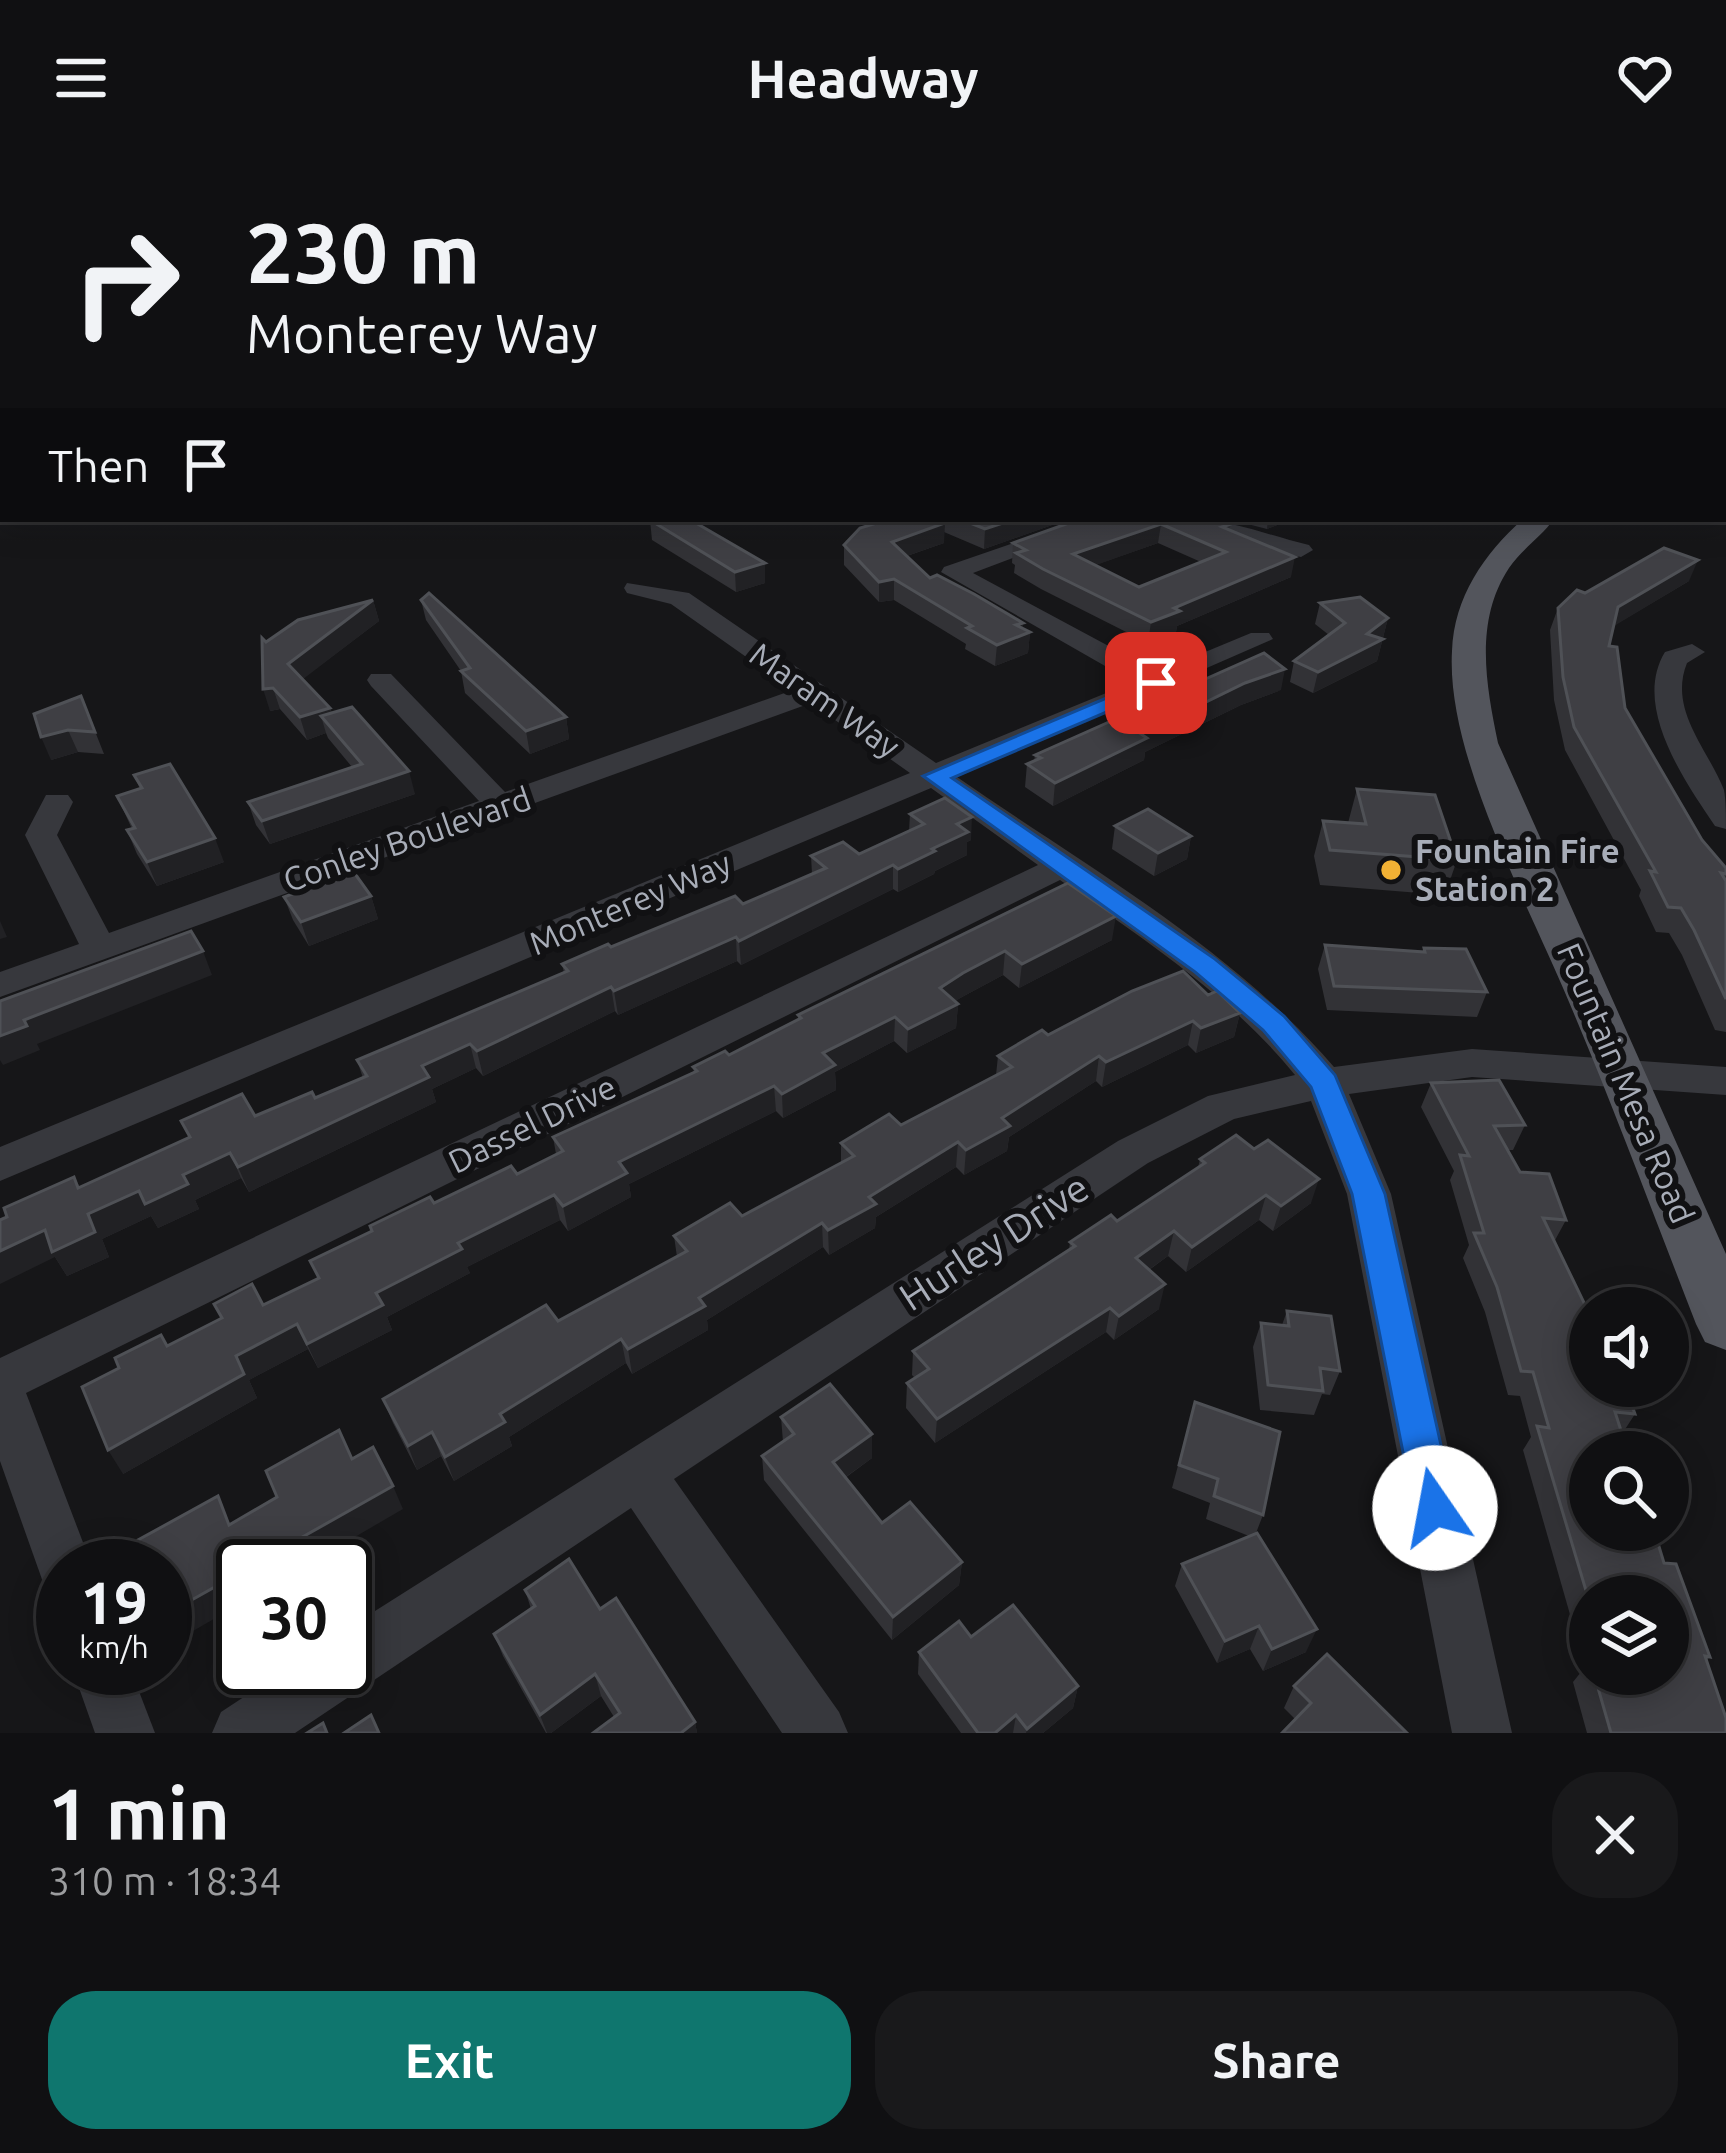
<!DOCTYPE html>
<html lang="en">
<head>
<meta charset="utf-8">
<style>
	:root { --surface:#101012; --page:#19191b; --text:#f1f3f6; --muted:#9c9d9f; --line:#303032; --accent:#0f766e }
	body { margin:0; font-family:Ubuntu,sans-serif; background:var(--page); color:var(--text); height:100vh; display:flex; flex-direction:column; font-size:45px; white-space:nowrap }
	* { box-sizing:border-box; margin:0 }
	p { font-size:39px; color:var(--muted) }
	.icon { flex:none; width:66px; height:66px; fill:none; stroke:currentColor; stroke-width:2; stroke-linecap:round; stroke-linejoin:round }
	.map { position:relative; height:1577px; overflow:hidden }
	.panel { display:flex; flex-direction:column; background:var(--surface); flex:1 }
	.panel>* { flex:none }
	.hud { position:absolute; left:0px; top:0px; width:1728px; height:366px; box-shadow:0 6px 30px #0003,0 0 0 3px var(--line); background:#101012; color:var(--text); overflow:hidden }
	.controls { position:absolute; left:1569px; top:1131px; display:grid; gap:24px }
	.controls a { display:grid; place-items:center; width:120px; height:120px; border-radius:50%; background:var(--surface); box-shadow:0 6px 30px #0003,0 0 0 3px var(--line); font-size:60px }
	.speed { position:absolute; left:36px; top:1383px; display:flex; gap:24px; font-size:60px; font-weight:700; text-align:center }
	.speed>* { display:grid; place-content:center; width:156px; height:156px; border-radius:50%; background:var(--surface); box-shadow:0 6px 30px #0003,0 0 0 3px var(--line); line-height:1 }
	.speed small { font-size:30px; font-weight:400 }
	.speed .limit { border:6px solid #111; border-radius:18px; background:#fff; color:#111 }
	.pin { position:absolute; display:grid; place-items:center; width:102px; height:102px; color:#fff; margin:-51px; border-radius:24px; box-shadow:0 6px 18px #0006 }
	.me { position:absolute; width:132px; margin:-66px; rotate:348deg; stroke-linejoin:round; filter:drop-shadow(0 0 9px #0008) }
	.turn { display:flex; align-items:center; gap:42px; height:252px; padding:0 48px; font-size:54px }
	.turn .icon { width:156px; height:156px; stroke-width:2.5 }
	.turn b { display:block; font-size:84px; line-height:102px }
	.then { display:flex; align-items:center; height:114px; padding:0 48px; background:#0003; gap:24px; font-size:45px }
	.round { display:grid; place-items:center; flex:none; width:126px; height:126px; border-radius:48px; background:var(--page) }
	.summary { display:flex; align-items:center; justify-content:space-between; height:204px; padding:0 48px }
	h1 { font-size:72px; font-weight:700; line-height:90px }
	.cta { display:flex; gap:24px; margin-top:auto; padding:24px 48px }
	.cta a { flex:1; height:138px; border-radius:48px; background:var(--accent); color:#fff; font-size:48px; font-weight:700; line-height:138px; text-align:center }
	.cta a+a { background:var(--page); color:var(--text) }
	header { display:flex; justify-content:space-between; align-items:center; height:156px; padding:0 48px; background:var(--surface); font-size:54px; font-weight:700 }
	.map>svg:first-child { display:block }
</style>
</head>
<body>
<header><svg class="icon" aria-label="menu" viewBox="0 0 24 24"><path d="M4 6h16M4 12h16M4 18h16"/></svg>Headway<svg class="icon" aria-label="heart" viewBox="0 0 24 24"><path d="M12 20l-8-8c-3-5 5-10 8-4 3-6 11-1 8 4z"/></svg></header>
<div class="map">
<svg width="1726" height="1577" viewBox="0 0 1726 1577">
	<rect width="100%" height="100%" fill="#161618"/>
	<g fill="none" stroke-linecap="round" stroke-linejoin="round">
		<g fill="#37383d" fill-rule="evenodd">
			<rect x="1725" y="248" width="1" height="12"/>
			<path d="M1083,363H1116L973,417L1157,516L1251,477H1269L1273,483L957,621C1086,711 1231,791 1334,911L1472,893L1726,911V939L1472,921L1349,938L1391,1038L1512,1577H1452L1347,1038L1311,945L1234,963L1148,1007L674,1323L839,1556L848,1577H782L631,1352L295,1577H212L221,1556L288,1512H345V1474L1118,985L1208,940L1295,919C1230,839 1144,784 1060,724L26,1237L92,1410H63V1437L44,1429L0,1305V1202L1038,709L931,632L0,1025V991L910,617L811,547L0,841V816L79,788L25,679L46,639H68L73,646L57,679L109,777L479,645L371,530L367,524L371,518H391L505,636L793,534L671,448L627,437L624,432L627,427L689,437L936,607L1133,526L941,416L944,411Z"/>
			<path d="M1191,363C1230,363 1270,380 1309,389L1313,394L1301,401L1239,388Z"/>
			<path d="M1692,488L1705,496L1687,507C1668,554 1708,593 1724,634C1726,645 1726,661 1726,673L1715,670C1684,624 1632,550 1665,496Z"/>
			<polygon points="72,1512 130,1512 155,1577 95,1577"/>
		</g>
		<g fill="#53555c" fill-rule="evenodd">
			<rect x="1725" y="272" width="1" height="16"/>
			<path d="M1523,363H1554C1541,381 1522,393 1509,412C1474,465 1486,529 1498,587L1726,1098V1194L1705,1186L1696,1168C1654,1060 1614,952 1569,846C1528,747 1446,600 1452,495C1454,441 1484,398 1523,363Z"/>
		</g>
	</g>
	<g fill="#323236" fill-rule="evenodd">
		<polygon points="890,363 1069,363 984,393 944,376 944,387 907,400 930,422 1023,467 1022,472 1030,476 1028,497 995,510 965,493 966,488 894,444 879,446 844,409 844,389"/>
		<path d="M1080,363L1231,368L1229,374L1291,421L1177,470L1176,476L1148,487L1041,433L1014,417L1015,409L1012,407L1013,387ZM1158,387L1201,406L1139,431L1095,409Z"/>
		<polygon points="1228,363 1293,363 1267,373"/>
		<polygon points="650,364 765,407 765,427 736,436 652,384"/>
		<polygon points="1689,425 1613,470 1609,490 1625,552 1702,684 1726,712 1726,876 1715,874 1682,799 1669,777 1656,776 1639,740 1641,734 1565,594 1554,544 1550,474 1558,452 1585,437"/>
		<polygon points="373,444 379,465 302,523 330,552 332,557 415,638 270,688 256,669 248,646 352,611 328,582 326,577 307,584 280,553 270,555 266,486"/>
		<polygon points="421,444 566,561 569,583 530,598 465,537 461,515 426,464"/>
		<polygon points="1320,447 1388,462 1377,505 1313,537 1290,526 1294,505 1329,479 1315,468"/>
		<polygon points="1281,534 1241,549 1145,596 1144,604 1053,650 1025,631 1027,608 1034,605 1035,599"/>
		<polygon points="81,540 104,598 78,596 51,604"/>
		<polygon points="134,619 224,706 157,730 137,698 127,674 132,673 117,640 140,633"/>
		<polygon points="1357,633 1457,704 1445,739 1320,729 1314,700 1323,665 1348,667"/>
		<polygon points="910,658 971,684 967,686 967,699 935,715 934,718 898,736 893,733 741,809 737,805 618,859 615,855 483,920 476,912 432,933 436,946 249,1036 241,1022 195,1044 199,1053 158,1072 151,1060 102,1083 109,1101 67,1120 55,1101 74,1021 80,1031 189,982 181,965 255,960 315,942 363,922 357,904 564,817 562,808 743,748 812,718 811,700 859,698 909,675"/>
		<polygon points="1115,670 1191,680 1187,703 1154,720 1112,693"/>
		<polygon points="1068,727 1112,784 1019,832 1003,819 962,841 955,845 958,848 956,872 907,897 894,885 835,916 836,934 783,962 776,955 629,1028 631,1041 568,1075 560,1064 467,1111 470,1117 387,1161 392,1174 318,1212 308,1193 249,1224 257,1242 123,1318 119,1212 263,1149 318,1122 310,1105 434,1047 517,1018 556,998 553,981 694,917 693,911 729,899 798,863 798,859"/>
		<polygon points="371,740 378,763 309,790 293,764 284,741"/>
		<polygon points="1325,789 1422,796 1424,792 1487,836 1477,861 1327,854 1318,813"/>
		<polygon points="1208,839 1240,857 1234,881 1196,897 1188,889 1102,931 1096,925 1009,981 1007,995 964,1019 956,1011 876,1061 875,1072 829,1099 823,1091 707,1164 708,1174 632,1218 626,1207 509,1281 512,1290 454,1325 441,1300 417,1314 393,1267 383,1243 558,1165 677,1101 674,1080 742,1060 841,1007 841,987 901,969 996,919 998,900 1048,879"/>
		<path d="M1431,927L1525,969L1513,994H1507L1520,1016L1566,1064L1554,1086L1635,1258L1622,1278L1664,1407L1710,1501L1706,1505L1726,1577H1587L1573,1526L1585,1511L1523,1294L1531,1281L1520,1240L1508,1239L1485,1156L1463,1102L1469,1089L1450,1024L1454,1015L1421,951ZM1590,1440L1668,1518H1590Z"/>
		<polygon points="1200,1003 1311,1047 1273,1075 1259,1064 1186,1116 1168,1100 1149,1114 1159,1153 1114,1184 1106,1176 935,1287 906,1252 907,1227 915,1222 912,1219 913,1195 1069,1094 1070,1086 1117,1065 1198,1012"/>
		<polygon points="1287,1155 1340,1215 1330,1239 1322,1238 1314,1259 1260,1254 1253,1191 1261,1167 1282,1169"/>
		<polygon points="1195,1246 1263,1359 1256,1377 1306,1496 1263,1515 1250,1493 1217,1507 1175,1430 1182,1408 1249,1380 1206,1363 1210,1347 1172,1332"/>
		<polygon points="781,1261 872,1302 845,1322 882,1367 962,1406 959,1429 892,1484 764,1324 762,1300 783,1286"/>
		<polygon points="525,1434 600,1453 695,1566 697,1577 593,1577 614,1561 601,1540 551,1577 546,1577 503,1500 494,1478 531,1453"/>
		<polygon points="971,1481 1078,1530 1073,1552 1043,1577 961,1577 918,1518 919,1496"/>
		<polygon points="1294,1530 1407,1577 1295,1563 1284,1552"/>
	</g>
	<g fill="#212124">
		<polygon points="1015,363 1069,363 984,393 985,373"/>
		<polygon points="1268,363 1293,363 1267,373"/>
		<polygon points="945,367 944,387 892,405 892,386"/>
		<polygon points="1161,368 1158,387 1071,418 1073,398"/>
		<polygon points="1295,401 1291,421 1177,470 1176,476 1148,487 1151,466 1174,452"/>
		<polygon points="1698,404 1689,425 1609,473 1618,451"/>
		<polygon points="765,407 765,427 736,436 735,416"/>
		<polygon points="894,423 894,444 879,446 879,426"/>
		<polygon points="373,444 379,465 294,530 288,508"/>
		<polygon points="1388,462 1377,505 1313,537 1318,516"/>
		<polygon points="1023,467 1022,479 1030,476 1028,497 995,510 997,489 1016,469"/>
		<polygon points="1285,513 1281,534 1241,549 1145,596 1144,604 1053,650 1055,627 1141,578 1245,527"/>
		<polygon points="273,532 280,553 270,555 263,533"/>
		<polygon points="330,552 337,574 321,560 326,577 307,584 300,561"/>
		<polygon points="566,561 569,583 530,598 526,575"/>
		<polygon points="68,574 78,596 51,604 41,581"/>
		<polygon points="409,615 415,638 270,688 262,665"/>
		<polygon points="972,661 971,684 967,686 967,699 935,715 934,718 898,736 898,713 957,668"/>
		<polygon points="1191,680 1187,703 1154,720 1158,697"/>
		<polygon points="215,682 224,706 157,730 147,706"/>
		<polygon points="893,709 893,733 741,809 739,785"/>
		<polygon points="371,740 378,763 309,790 301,766"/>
		<polygon points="1116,760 1112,784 1019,832 1022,808"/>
		<polygon points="0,765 7,781 0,783"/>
		<polygon points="736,781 737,805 618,859 614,835"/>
		<polygon points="203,795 212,819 37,888 40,894 3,909 0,904 0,880 24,864"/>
		<polygon points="1005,795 1003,819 962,841 939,856 940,832 963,817"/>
		<polygon points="611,831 615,855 483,920 477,895"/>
		<polygon points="958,848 956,872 907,897 908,873"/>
		<polygon points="1240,857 1234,881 1196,897 1201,872"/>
		<polygon points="895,861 894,885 835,916 836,934 783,962 782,938 823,897"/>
		<polygon points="1193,865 1188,889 1102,931 1106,906"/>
		<polygon points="470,888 476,912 432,933 436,946 249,1036 238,1011 422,910"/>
		<polygon points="1099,900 1096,925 1009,981 1007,995 964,1019 966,994 1002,962"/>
		<polygon points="774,930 776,955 629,1028 631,1041 568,1075 563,1050 619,1006"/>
		<polygon points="958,986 956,1011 876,1061 875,1072 829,1099 828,1074 869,1041"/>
		<polygon points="230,997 241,1022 195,1044 199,1053 158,1072 151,1060 102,1083 109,1101 67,1120 55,1101 0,1128 0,1095 45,1074 88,1058 139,1035 183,1019"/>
		<polygon points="1319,1023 1311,1047 1273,1075 1281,1050"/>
		<polygon points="554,1039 560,1064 467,1111 470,1117 387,1161 392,1174 318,1212 307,1188 376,1137 458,1087"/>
		<polygon points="1266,1039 1259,1064 1186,1116 1192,1091"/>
		<polygon points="822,1067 823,1091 707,1164 708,1174 632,1218 628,1193 699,1142"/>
		<polygon points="1174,1075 1168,1100 1130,1127 1136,1102"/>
		<polygon points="1165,1128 1159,1153 1114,1184 1119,1160"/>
		<polygon points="1110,1152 1106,1176 935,1287 937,1263"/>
		<polygon points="297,1168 308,1193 249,1224 257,1242 123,1318 108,1294 236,1200"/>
		<polygon points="621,1183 626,1207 509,1281 512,1290 454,1325 445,1301 500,1258"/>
		<polygon points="432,1276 441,1300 417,1314 408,1290"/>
		<polygon points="872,1278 872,1302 833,1330 833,1306"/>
		<polygon points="393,1330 403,1353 305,1410 251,1410"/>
		<polygon points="962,1406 959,1429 892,1484 893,1461"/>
		<polygon points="243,1415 243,1446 181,1482 165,1459"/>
		<polygon points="1259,1470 1250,1493 1217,1507 1225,1485"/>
		<polygon points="1317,1473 1306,1496 1263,1515 1272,1493"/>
		<polygon points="595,1518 601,1540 551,1577 547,1577 540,1559"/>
		<polygon points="1078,1530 1073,1552 1043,1577 1026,1577 1027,1573"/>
		<polygon points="1016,1559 1013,1577 995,1577"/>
		<polygon points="695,1566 697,1577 681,1577"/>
	</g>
	<g fill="#3f3f44" stroke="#4f5156" stroke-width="3" fill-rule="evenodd">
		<polygon points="651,363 689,363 765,407 735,416 650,364"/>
		<polygon points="890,363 943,363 945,367 892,386 930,422 937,419 974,438 1023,467 1016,469 1030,476 997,489 967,472 972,470 894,423 879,426 844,389 860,372"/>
		<polygon points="960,363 1015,363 985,373"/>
		<path d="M1080,363H1222L1231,368L1222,371L1295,401L1174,452L1180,455L1151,466L1043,413L1016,397L1026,394L1013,387ZM1161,368L1226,396L1139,431L1073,398Z"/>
		<polygon points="1664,392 1698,404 1618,451 1609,490 1617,491 1625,552 1702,684 1726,712 1726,718 1721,717 1726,725 1726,843 1694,774 1681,752 1668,751 1650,715 1656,716 1574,571 1563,521 1558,452 1577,434 1585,437"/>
		<polygon points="429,437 566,561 526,575 461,515 470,512 421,444"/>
		<polygon points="1360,441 1388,462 1367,478 1383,483 1318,516 1294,505 1345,467 1320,447"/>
		<polygon points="373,444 288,508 330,552 300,561 273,532 263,533 262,482 266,486 298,464"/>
		<polygon points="1264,497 1285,513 1245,527 1141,578 1147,582 1055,627 1027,608 1041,602 1035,599"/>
		<polygon points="81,540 95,576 68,574 41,581 34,558"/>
		<polygon points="352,551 409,615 262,665 248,646 362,608 321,560"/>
		<polygon points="170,608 215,682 147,706 127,674 135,672 117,640 142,632 134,619"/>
		<polygon points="1357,633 1435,639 1457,704 1330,694 1323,665 1366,668"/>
		<polygon points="945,642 972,661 957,668 968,676 932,693 935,695 898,713 893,709 739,785 736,781 614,835 611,831 477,895 470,888 422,910 429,921 238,1011 230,997 183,1019 188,1028 145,1048 139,1035 88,1058 95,1076 52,1096 45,1074 0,1095 0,1064 7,1061 4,1052 74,1021 78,1032 190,981 181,965 242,938 255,960 312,936 315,942 367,920 357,904 568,815 562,808 608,788 611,791 735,740 743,748 826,712 811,700 843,686 859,698 924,668 910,658"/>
		<polygon points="1148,653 1191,680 1158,697 1115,670"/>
		<polygon points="353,715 371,740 301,766 284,741"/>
		<polygon points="1068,727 1116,760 1022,808 1005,795 963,817 940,832 958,848 908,873 895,861 823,897 835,909 782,938 774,930 619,1006 627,1017 563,1050 554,1039 458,1087 462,1093 376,1137 383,1149 307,1188 297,1168 236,1200 244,1218 108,1294 82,1231 119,1212 115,1202 161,1179 167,1190 222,1162 214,1148 252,1128 263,1149 319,1122 310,1105 372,1075 370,1070 430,1041 434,1047 511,1010 517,1018 563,995 553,981 697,915 693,911 725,895 729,899 801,862 798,859"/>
		<polygon points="191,775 203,795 24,864 27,870 0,880 0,845"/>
		<polygon points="1325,789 1425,796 1424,792 1466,793 1487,836 1334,830"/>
		<polygon points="1183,815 1208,839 1217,835 1240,857 1201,872 1193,865 1106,906 1099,900 1002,962 1010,970 966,994 958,986 869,1041 876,1048 828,1074 822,1067 699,1142 705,1150 628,1193 621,1183 500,1258 505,1266 445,1301 432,1276 408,1290 383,1243 546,1149 558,1165 687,1095 674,1080 730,1047 742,1060 854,1000 841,987 889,958 901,969 1012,911 998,900 1042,874 1048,879 1132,835"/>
		<polygon points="1499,924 1525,969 1494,970 1520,1016 1549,1018 1566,1064 1543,1062 1590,1159 1590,1230 1625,1230 1635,1258 1615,1256 1628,1296 1590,1296 1590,1374 1654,1374 1664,1407 1676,1408 1710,1501 1705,1500 1726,1562 1726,1577 1611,1577 1594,1518 1668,1518 1668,1440 1590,1440 1590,1448 1537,1270 1549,1272 1533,1216 1521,1215 1497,1131 1474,1077 1484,1077 1460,999 1469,1000 1431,927"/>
		<polygon points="1236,979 1254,993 1268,984 1319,1023 1281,1050 1266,1039 1192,1091 1174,1075 1136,1102 1165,1128 1119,1160 1110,1152 937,1263 907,1227 929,1213 913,1195 1075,1090 1070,1086 1111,1059 1117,1065 1205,1007 1200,1003"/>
		<polygon points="1287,1155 1331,1160 1340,1215 1320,1212 1323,1235 1268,1229 1261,1167 1289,1170"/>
		<polygon points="830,1228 872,1278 833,1306 882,1367 910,1346 962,1406 893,1461 762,1300 794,1278 781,1261"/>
		<polygon points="1195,1246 1280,1276 1263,1359 1214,1340 1218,1323 1179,1309"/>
		<polygon points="339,1274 352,1303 373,1291 393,1330 251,1410 243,1410 243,1415 165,1459 165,1410 147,1410 138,1384 218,1340 229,1369 277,1341 266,1315"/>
		<polygon points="1257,1377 1317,1473 1272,1493 1259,1470 1225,1485 1182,1408"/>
		<polygon points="569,1403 600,1453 616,1442 695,1566 681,1577 593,1577 620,1557 595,1518 540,1559 494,1478 535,1450 525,1434"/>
		<polygon points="1013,1449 1078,1530 1027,1573 1016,1559 995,1577 978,1577 919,1496 959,1465 971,1481"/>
		<polygon points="1327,1498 1407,1577 1282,1577 1311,1547 1294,1530"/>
		<polygon points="371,1559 379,1577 344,1577"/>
		<polygon points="323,1567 327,1577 307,1577"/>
	</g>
	<linearGradient id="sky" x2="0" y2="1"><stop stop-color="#0c0c0d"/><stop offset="0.43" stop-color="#363c48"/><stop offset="1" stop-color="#363c48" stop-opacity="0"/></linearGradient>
	<rect width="1726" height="385" fill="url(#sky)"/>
	<polygon fill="#1a73e8" stroke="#114b97" stroke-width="3" points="1156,521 1166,527 1163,532 952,622 1215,803 1284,860 1335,919 1385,1038 1455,1352 1449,1366 1435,1372 1420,1366 1414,1352 1352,1038 1311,931 1263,874 1195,816 923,620"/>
	<circle fill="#f2b134" stroke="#111113" stroke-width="4.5" cx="1391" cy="714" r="12"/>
	<g text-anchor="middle" stroke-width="12" stroke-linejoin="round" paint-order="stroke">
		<g font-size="33" fill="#a8adb8" stroke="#111113">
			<text transform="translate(825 544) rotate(35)" y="12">Maram Way</text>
			<text transform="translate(407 683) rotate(-19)" y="12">Conley Boulevard</text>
			<text transform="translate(630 747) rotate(-23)" y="12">Monterey Way</text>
			<text transform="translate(1626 927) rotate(67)" y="12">Fountain Mesa Road</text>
			<text transform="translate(532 968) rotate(-26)" y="12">Dassel Drive</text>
		</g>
		<g font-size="33" font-weight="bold" fill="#a8adb8" stroke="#111113" text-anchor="start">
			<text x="1415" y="707">Fountain Fire<tspan x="1415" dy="38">Station 2</tspan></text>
		</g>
		<g font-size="39" fill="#a8adb8" stroke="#111113">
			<text transform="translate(994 1086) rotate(-33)" y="14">Hurley Drive</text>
		</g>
	</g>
</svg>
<div class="controls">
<a><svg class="icon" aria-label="sound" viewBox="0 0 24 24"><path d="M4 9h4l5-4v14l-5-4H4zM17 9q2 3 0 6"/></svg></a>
<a><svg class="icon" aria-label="search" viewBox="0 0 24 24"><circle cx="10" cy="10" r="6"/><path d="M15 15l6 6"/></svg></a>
<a><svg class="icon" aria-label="layers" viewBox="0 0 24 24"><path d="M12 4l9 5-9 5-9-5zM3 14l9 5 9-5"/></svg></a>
</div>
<div class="speed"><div>19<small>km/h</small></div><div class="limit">30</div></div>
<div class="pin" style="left:1156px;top:527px;background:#d93025"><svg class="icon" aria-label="arrive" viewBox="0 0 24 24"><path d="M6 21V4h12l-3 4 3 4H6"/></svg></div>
<svg class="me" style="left:1435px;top:1352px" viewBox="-20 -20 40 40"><circle r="19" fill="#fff"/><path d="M0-13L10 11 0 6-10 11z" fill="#1a73e8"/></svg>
<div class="hud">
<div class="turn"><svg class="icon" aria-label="right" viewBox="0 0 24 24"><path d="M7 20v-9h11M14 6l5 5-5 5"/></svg><div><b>230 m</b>Monterey Way</div></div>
<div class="then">Then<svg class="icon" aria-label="arrive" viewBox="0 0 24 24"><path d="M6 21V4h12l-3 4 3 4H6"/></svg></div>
</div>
</div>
<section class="panel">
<div class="summary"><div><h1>1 min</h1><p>310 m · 18:34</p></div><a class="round"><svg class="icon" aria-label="close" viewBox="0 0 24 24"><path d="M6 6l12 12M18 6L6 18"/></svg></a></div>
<div class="cta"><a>Exit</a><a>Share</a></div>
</section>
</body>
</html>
